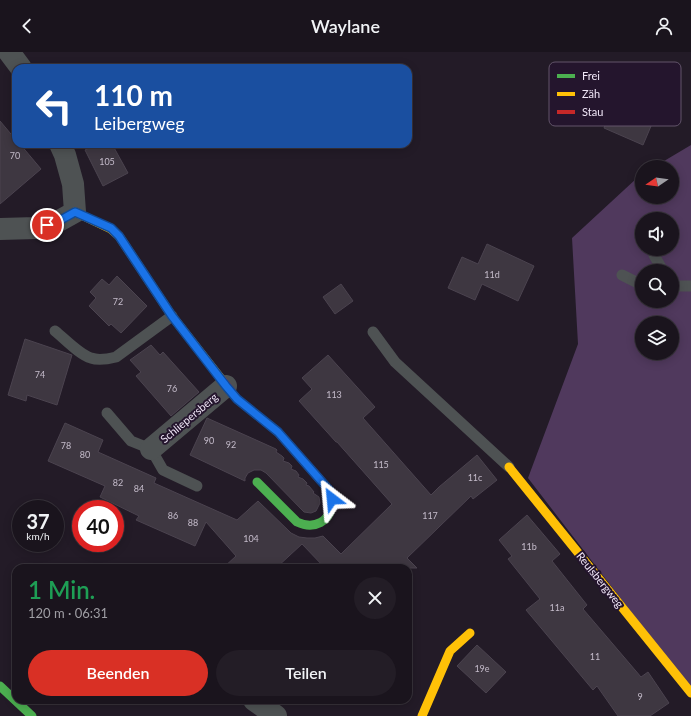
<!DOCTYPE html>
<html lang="de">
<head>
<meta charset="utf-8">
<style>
	:root { --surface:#1a141d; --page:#231d26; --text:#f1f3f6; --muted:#9f9ea4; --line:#38333b; --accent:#d93025 }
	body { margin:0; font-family:Lato,sans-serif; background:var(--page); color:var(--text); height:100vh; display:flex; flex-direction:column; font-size:15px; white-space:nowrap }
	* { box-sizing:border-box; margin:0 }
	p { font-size:13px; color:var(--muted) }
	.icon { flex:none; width:22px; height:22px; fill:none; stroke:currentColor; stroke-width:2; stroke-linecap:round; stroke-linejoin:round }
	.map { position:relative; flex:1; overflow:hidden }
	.sheet { position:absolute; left:12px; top:512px; width:400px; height:140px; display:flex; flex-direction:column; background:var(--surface); border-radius:12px; box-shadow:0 2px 10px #0003,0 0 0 1px var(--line) }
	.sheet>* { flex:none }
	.banner { position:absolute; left:12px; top:12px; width:400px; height:84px; border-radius:12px; box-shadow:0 2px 10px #0003,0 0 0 1px var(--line); background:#1a4fa0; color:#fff; overflow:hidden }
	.needle { width:26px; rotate:257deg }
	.buttons { position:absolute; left:635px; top:108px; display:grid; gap:8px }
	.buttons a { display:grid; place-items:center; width:44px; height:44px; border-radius:50%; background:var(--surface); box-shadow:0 2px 10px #0003,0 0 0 1px var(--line); font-size:20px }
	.speed { position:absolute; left:12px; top:448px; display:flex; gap:8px; font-size:20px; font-weight:700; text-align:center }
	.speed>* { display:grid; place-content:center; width:52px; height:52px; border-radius:50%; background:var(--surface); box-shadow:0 2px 10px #0003,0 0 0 1px var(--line); line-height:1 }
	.speed small { font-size:10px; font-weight:400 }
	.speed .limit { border:6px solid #d22; background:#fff; color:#111 }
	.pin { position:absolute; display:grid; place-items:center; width:34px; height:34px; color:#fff; margin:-17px; border:2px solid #fff; border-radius:50%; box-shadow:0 1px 4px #0007 }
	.me { position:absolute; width:44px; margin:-22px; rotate:331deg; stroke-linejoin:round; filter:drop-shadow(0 0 3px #0008) }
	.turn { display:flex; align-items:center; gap:14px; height:84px; padding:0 16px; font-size:18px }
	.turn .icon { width:52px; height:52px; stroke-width:2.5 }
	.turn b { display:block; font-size:28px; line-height:34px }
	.round { display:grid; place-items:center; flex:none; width:42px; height:42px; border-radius:21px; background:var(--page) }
	.overview { display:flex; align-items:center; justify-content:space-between; height:68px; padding:0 16px }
	h1 { font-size:24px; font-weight:600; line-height:30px; color:#1e9e55 }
	.action { display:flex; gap:8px; margin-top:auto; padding:8px 16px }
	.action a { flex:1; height:46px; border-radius:24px; background:var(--accent); color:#fff; font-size:16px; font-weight:600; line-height:46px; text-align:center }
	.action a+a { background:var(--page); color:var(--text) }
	header { display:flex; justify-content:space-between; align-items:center; height:52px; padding:0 16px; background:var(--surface); font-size:18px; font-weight:600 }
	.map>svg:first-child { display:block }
</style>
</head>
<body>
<header><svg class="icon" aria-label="back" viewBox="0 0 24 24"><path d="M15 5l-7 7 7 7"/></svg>Waylane<svg class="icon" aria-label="person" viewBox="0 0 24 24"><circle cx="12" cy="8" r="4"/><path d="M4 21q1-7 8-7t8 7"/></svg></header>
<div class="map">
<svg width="691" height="664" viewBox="0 0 691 664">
	<rect width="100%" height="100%" fill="#231b27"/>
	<path fill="#50395d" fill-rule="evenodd" d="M691,93V638L528,426L578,292L572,186L637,126L642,122V145H672V115H654ZM642,167H672V197H642ZM642,219H672V249H642ZM642,271H672V301H642Z"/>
	<g fill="#3e3741" stroke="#4b434f">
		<polygon points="615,50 654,67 643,93 604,76"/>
		<polygon points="0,69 16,88 16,92 20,92 41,117 0,152"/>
		<polygon points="97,92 112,92 128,121 103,134 85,98"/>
		<polygon points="487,192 534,214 518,249 482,232 475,248 448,236 462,205 478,212"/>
		<polygon points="117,224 147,254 121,281 111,272 109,274 89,254 96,246 90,240 102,227 109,233"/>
		<polygon points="341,232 353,249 335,262 323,245"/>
		<polygon points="25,287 72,303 57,353 27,343 26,349 8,343"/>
		<polygon points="151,293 160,303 163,300 199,340 171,364 136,324 141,320 130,308"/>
		<polygon points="328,303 375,355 363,366 431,443 439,435 477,403 497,428 473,447 471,444 407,506 417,516 325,516 302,492 276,516 223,516 236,504 206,470 195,494 136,468 139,464 100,445 105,434 48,409 65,371 103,388 98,400 156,426 154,431 237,468 258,449 291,481 299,485 307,486 315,486 323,484 341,502 392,452 337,390 336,390 299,349 312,337 302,326"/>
		<polygon points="207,366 276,397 277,398 276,400 282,404 284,406 283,409 289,411 292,414 291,417 296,419 299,423 298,425 303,427 307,431 306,433 309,434 314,440 313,441 319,445 320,451 316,459 311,461 304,460 266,421 261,418 254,418 248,421 245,426 245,429 190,403"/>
		<polygon points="527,463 560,502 552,509 587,553 583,557 641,625 648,620 669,651 650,664 618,664 597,634 593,638 526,558 540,547 508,507 512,504 499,488"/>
		<polygon points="477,593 506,620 486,641 457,614"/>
	</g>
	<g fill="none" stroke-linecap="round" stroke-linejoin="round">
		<g stroke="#4e5253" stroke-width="11">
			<polyline points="652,197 654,203 663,219"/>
			<polyline points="622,223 642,233"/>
			<polyline points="672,234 691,234"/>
			<path d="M55,279C65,287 80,303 91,306C99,309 108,307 116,305L172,264"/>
			<polyline points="373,280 395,310 509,415"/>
			<polyline points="107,361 131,389 151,397 163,418 197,434"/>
		</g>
		<g stroke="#4e5253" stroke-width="22">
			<polyline points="9,0 21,16"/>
			<polyline points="0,177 36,176 57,170 75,160 73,132 65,103 60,92"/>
			<polyline points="151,397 226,334"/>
			<polyline points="254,648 276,664"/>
		</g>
		<g stroke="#4caf50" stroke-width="9">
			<path d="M257,430L297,470C314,478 331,470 332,450"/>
			<polyline points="0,634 32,664"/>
		</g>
		<g stroke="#ffc107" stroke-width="9">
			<polyline points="75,160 111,177 119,184 172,264 222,328"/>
			<polyline points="509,415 691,641"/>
			<polyline points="422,664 450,599 470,581"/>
		</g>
		<polyline stroke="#c62828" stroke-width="9" points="222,328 237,347 278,380 330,439 332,450"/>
	</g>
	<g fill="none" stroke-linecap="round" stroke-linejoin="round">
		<g stroke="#114b97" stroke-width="10">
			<polyline id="route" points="47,173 57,170 75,160 111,176 119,184 172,264 226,334 237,347 278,380 330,439 332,447"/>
		</g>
		<use href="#route" stroke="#1a73e8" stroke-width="7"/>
	</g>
	<g text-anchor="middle" stroke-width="4" stroke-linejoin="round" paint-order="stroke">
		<g font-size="9" fill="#c4bbca">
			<text x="15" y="107">70</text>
			<text x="107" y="113">105</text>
			<text x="492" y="226">11d</text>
			<text x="118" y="253">72</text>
			<text x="40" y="326">74</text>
			<text x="172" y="340">76</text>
			<text x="334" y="346">113</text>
			<text x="209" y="392">90</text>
			<text x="231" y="396">92</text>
			<text x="66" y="397">78</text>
			<text x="85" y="406">80</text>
			<text x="381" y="416">115</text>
			<text x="475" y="429">11c</text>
			<text x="118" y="434">82</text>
			<text x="139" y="440">84</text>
			<text x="173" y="467">86</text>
			<text x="430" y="467">117</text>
			<text x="193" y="474">88</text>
			<text x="251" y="490">104</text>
			<text x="529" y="498">11b</text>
			<text x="557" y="559">11a</text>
			<text x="595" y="608">11</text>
			<text x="482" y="620">19e</text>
			<text x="640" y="648">9</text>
		</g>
		<g font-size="11" fill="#f1e7f8" stroke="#24152d">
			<text transform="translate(189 366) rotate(-40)" y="4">Schliepersberg</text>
			<text transform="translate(600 528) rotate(51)" y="4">Reulsbergweg</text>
		</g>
	</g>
	<rect x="549" y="10" width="132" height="64" rx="6" fill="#24152d" stroke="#62546a" stroke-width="1"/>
	<rect x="557" y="22" width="18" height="4" fill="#4caf50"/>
	<rect x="557" y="40" width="18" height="4" fill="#ffc107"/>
	<rect x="557" y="58" width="18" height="4" fill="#c62828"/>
	<g font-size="11" fill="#f1e7f8">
		<text x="582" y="28">Frei</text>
		<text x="582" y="46">Zäh</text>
		<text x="582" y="64">Stau</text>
	</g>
</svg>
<div class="buttons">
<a><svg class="needle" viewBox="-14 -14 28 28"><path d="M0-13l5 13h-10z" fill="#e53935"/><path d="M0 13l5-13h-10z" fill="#9f9ea4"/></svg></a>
<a><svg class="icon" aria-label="sound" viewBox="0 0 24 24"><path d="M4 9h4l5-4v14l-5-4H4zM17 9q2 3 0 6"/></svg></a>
<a><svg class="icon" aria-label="search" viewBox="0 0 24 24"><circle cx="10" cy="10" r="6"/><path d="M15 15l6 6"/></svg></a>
<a><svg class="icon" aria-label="layers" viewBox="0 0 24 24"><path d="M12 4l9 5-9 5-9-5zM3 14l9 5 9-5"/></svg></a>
</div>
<div class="speed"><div>37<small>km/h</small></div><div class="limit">40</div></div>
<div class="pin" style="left:47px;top:173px;background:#d93025"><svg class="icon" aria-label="arrive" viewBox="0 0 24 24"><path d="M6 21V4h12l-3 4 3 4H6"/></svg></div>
<svg class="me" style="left:332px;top:447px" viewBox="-20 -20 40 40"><path d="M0-17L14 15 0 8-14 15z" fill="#1a73e8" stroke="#fff" stroke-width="4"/></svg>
<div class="banner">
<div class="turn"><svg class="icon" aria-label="left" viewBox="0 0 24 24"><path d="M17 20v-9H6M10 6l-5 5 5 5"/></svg><div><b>110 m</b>Leibergweg</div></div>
</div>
<section class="sheet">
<div class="overview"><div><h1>1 Min.</h1><p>120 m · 06:31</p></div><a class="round"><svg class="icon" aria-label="close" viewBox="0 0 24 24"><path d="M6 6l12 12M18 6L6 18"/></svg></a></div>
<div class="action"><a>Beenden</a><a>Teilen</a></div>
</section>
</div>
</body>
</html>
